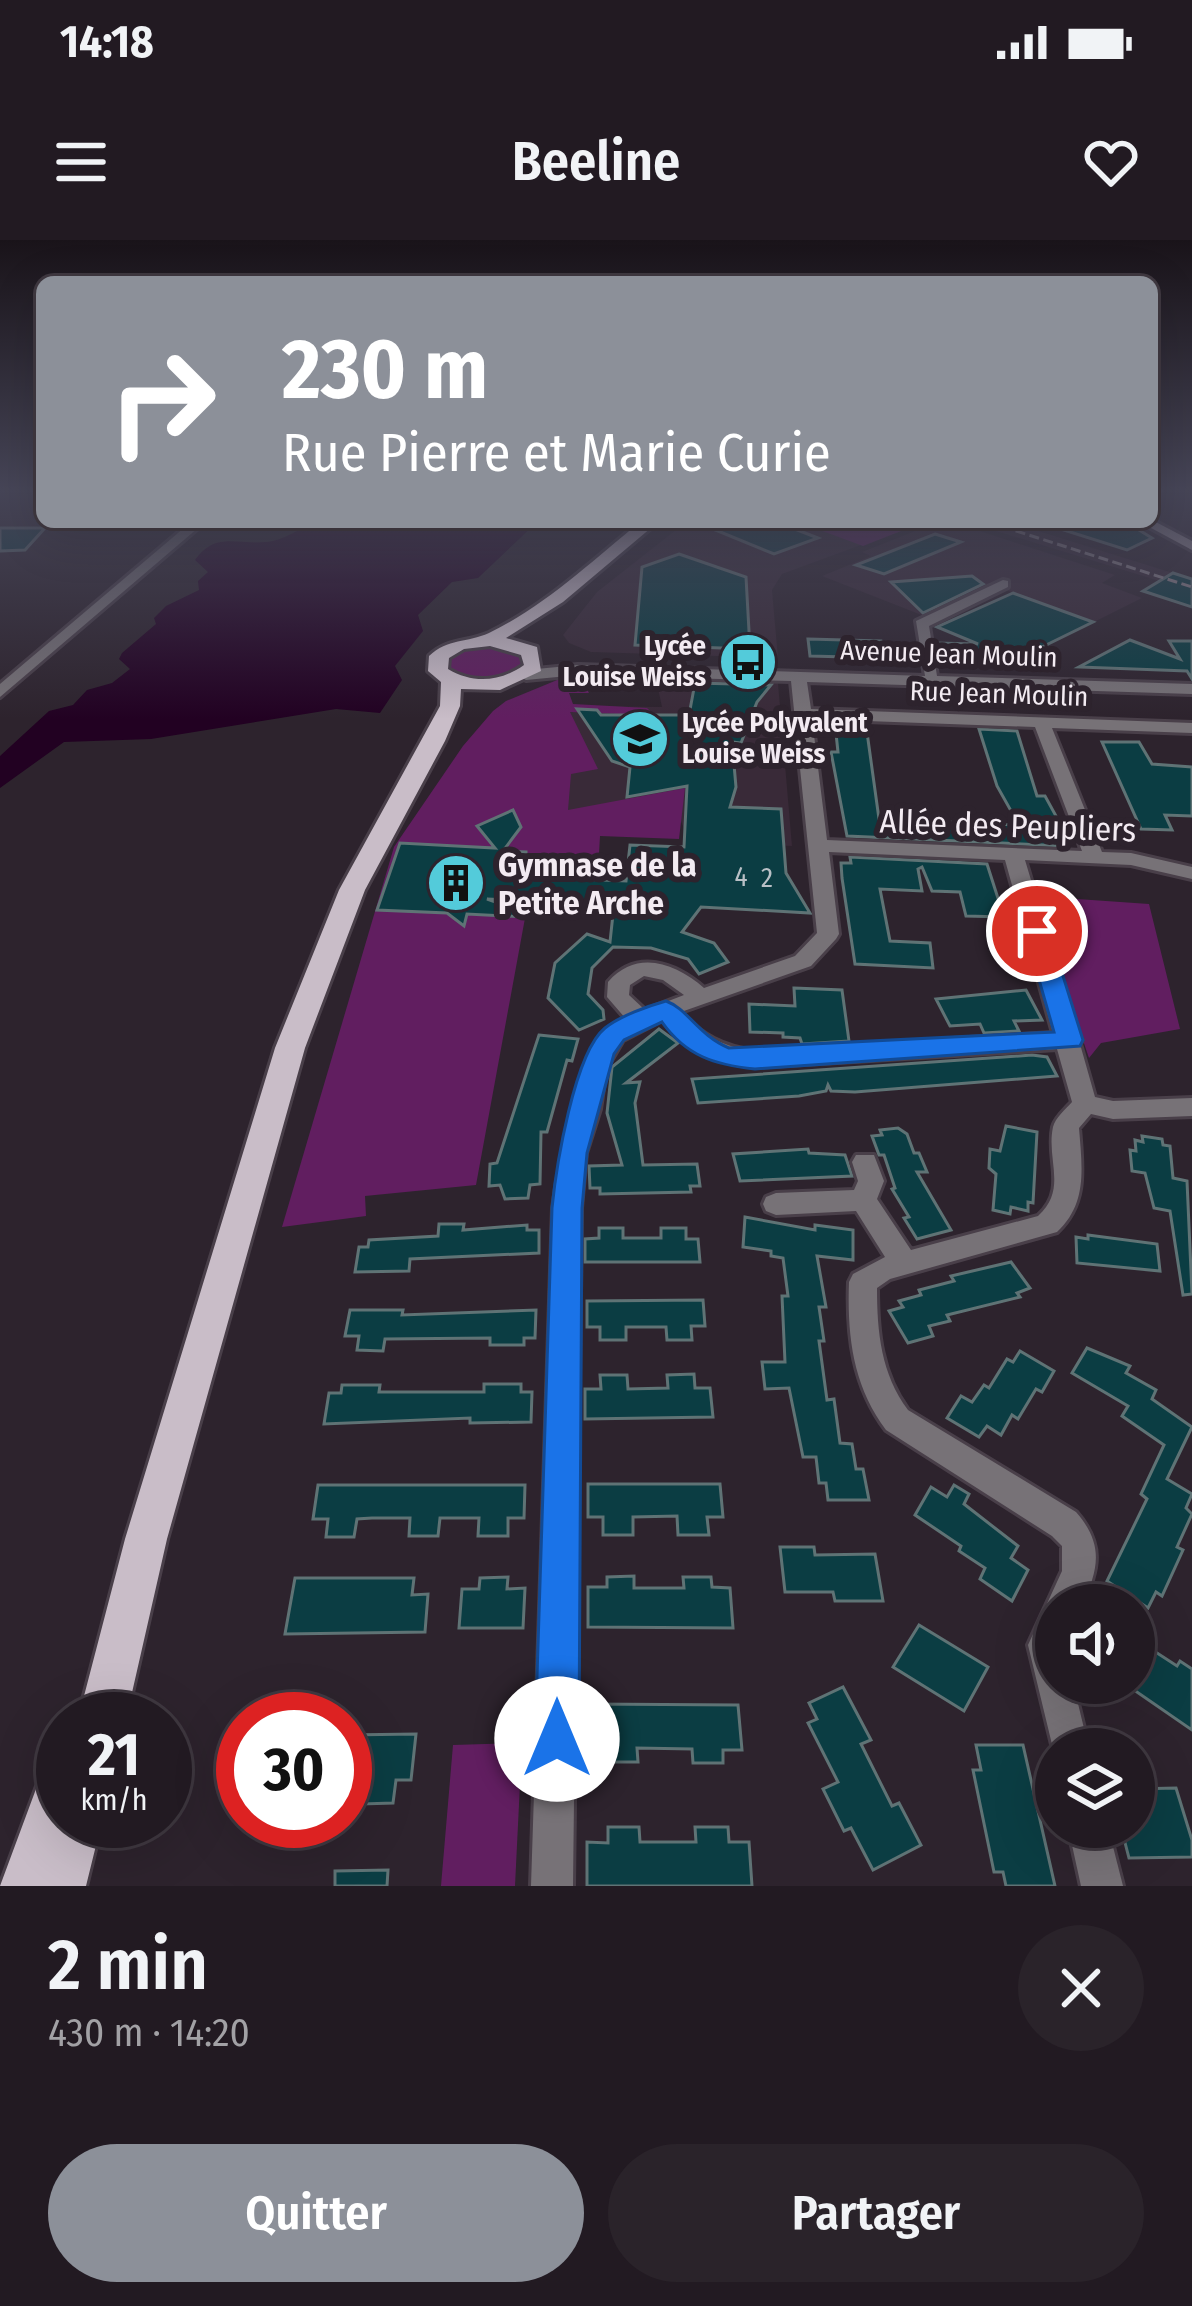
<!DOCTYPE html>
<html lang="fr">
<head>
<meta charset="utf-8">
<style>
	:root { --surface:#221a22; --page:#2a232a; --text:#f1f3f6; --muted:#a2a1a5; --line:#3f3840; --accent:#8c9099 }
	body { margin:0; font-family:"Fira Sans Condensed",sans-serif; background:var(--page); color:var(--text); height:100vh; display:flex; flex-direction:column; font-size:45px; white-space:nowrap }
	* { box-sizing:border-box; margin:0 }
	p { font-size:39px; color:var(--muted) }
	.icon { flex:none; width:66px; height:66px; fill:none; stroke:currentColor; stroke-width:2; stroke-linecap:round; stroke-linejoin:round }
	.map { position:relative; height:1646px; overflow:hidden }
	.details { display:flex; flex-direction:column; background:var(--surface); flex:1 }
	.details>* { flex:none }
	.banner { position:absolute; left:36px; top:36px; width:1122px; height:252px; border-radius:18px; box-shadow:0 12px 48px #0002,0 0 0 3px var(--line); background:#8c9099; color:#fff; overflow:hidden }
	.fabs { position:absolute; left:1035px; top:1344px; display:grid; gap:24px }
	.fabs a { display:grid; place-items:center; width:120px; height:120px; border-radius:50%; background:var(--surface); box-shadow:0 12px 48px #0002,0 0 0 3px var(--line); font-size:60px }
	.speed { position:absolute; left:36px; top:1452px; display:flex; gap:24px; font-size:60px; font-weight:700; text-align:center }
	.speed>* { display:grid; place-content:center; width:156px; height:156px; border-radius:50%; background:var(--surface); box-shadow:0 12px 48px #0002,0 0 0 3px var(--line); line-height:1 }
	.speed small { font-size:30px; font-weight:400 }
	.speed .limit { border:18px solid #d22; background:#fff; color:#111 }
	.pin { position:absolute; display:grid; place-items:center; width:102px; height:102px; color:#fff; margin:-51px; border:6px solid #fff; border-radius:50%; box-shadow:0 3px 12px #0007 }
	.me { position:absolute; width:132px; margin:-66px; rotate:0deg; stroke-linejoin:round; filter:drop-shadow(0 0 9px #0008) }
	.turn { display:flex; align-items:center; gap:42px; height:252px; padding:0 48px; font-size:54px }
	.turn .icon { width:156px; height:156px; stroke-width:2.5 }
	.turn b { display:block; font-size:84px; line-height:102px }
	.round { display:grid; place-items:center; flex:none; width:126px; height:126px; border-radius:63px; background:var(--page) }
	.headline { display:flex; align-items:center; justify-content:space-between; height:204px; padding:0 48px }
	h1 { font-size:72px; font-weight:600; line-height:90px }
	.action { display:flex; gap:24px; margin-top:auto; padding:24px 48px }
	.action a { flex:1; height:138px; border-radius:72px; background:var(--accent); color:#fff; font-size:48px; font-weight:600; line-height:138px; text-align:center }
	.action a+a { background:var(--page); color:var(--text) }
	.status { display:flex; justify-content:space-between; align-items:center; height:84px; padding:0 60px; background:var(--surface); direction:ltr }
	.status svg { height:33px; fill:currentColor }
	header { display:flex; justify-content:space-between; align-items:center; height:156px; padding:0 48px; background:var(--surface); font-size:54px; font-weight:600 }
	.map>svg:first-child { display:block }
</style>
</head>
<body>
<div class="status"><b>14:18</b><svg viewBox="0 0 49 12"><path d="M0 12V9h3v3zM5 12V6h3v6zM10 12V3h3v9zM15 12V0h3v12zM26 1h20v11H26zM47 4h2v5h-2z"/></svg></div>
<header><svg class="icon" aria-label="menu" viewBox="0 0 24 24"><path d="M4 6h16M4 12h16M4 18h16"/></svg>Beeline<svg class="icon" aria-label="heart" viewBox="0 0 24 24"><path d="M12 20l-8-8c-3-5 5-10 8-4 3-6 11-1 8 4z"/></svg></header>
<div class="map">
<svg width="1192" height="1646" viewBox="0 0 1192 1646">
	<rect width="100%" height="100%" fill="#2d232d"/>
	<g fill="#392a38">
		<polygon points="686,282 924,282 782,334 772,350 778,418 591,412 569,403 563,395 597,352"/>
		<polygon points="938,282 952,282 1115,335 1102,343 1142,358 1094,382 995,346 924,376 822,336 871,316 862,312"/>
		<polygon points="967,282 1010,282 1192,339 1192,351"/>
		<polygon points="656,439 778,443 792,606 690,602 679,577 422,585 569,466 662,467"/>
	</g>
	<g fill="#611e60">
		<polygon points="798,282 924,282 863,306"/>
		<path d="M495,404L521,413L523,428C494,442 473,443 445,428L451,413Z"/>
		<polygon points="580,436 589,453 569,453 573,464 647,468 666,486 659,517 622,474 570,472 598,529 571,534 568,570 685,548 679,599 600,596 598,631 534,629 476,945 365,956 366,976 282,987 394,607 463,506 493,471 506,461 562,438"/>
		<polygon points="1034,656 1149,664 1180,789 1101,803 1089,818"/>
		<polygon points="522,1503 515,1646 441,1646 453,1505"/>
	</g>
	<path fill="#220122" d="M313,282H537L478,338L452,342L418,375L423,391L395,426L402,440L380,473L336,469L151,499L64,502L0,548V516L49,471L73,465L87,450L112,443L130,429L119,419L122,413L156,384L154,378L166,366L199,350L198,341L208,332L195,320C216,291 236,305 267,302C283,300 299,290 313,282Z"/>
	<g fill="#0b3d43" stroke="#5f7375" stroke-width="3">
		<polygon points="696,282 777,282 818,298 774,314"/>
		<polygon points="1052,282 1126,282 1152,298 1127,310 1051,286"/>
		<polygon points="0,288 45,288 25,310 0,311"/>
		<polygon points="935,294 961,302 884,334 856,325"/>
		<polygon points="679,314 746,337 750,409 635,405 642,327"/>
		<polygon points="1173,333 1192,339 1192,367 1143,351"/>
		<polygon points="972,336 983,344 923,373 891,342"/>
		<polygon points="1013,353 1093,382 1036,410 1048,416 1025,425 939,423 936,403 978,404 937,387"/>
		<polygon points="808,399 881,401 884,418 810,416"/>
		<polygon points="1130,400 1180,419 1169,401 1192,401 1192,439 1187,431 1079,427"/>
		<polygon points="695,443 771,445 757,462 741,503 732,502 736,547 730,567 781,569 786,633 810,673 701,667 682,692 714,703 728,722 699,734 688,719 651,708 613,707 592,728 588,754 603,770 604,779 579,790 548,758 555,723 587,694 610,702 614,665 487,659 527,673 526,677 467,674 464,686 447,673 377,670 400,603 495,608 477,586 513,570 521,587 503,611 526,612 526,637 626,641 630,605 684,607 687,546 627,557 630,527 612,521 577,469 597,470 601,475 689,475"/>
		<polygon points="835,484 866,485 879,579 1019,585 997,546 979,489 1017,491 1037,556 1045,556 1056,576 1065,606 847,596 831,512 838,512"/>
		<polygon points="1102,502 1139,502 1152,524 1192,527 1192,576 1165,575 1172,590 1141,589"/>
		<polygon points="850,617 987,624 1004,677 966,676 960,652 932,651 922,627 918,629 922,651 880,649 890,701 930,703 933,728 855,724 842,638 841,623 851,623"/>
		<polygon points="794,748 842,750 849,801 802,804 800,798 783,797 783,793 750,792 749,764 795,766"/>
		<polygon points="1026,750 1042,780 1014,781 1019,791 984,793 980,784 950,786 936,759"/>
		<polygon points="659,789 678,803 626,843 640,842 635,863 643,925 697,924 700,946 690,946 691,952 600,954 600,948 590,948 589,926 622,925 607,873 612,827"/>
		<polygon points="539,795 578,799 572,821 567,820 547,892 541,892 540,944 530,945 528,958 505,959 500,945 489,946 490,924 497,923"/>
		<polygon points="1032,815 1047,817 1057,836 855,852 831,851 828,845 826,851 799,856 698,863 692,839"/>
		<polygon points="1006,886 1037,892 1033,963 1028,962 1028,971 1011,967 1010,974 993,970 996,934 989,928 990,909 1000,911"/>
		<polygon points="898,888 907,894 914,913 919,913 927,932 917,932 951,990 917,999 904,978 909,977 892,949 895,948 884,915 879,915 872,896 882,895 880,890"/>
		<polygon points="1142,896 1162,899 1163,905 1170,906 1173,938 1187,941 1192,1054 1183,1055 1170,971 1154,968 1145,933 1132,931 1130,910 1136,911 1135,900 1143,902"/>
		<polygon points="808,909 809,913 845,915 852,936 740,941 733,914"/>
		<polygon points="745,977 815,990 815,985 853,990 853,1020 817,1016 826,1067 819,1067 824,1101 819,1101 827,1160 834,1159 840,1203 852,1204 856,1229 863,1229 869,1260 828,1260 826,1243 819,1243 816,1217 803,1217 789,1148 765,1149 762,1122 785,1122 782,1056 788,1056 783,1018 771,1016 771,1011 743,1007"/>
		<polygon points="439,984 464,984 463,990 527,985 527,990 539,990 539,1013 410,1019 409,1031 355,1032 359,1007 368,1007 369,1000 438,996"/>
		<polygon points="599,988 623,988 623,998 661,998 661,988 686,988 686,999 698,999 700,1022 585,1022 585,999 599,998"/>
		<polygon points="1088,995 1157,1004 1160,1031 1077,1023 1076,997 1088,999"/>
		<polygon points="1011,1022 1030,1048 1017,1053 1020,1057 947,1075 950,1081 929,1086 933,1096 908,1103 889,1071 903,1067 899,1061 921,1055 919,1050 954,1041 951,1036"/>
		<polygon points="703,1060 705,1086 691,1086 692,1100 667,1100 666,1087 626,1087 626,1100 600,1100 600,1087 587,1087 587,1061"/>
		<polygon points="350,1070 403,1070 402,1075 536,1070 535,1098 524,1098 524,1105 490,1105 490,1098 385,1099 383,1111 357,1110 359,1096 345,1096"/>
		<polygon points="1087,1108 1130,1126 1126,1133 1156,1150 1152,1159 1192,1187 1167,1239 1192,1254 1186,1268 1192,1274 1177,1307 1183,1310 1162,1356 1156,1352 1148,1368 1107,1341 1147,1259 1141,1254 1164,1205 1122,1176 1128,1166 1072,1133"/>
		<polygon points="1020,1111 1054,1131 1042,1152 1036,1149 1018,1179 1012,1175 1001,1195 987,1186 979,1197 947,1178 961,1156 972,1162 984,1145 989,1148 1007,1119 1013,1122"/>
		<polygon points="694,1134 695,1148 710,1148 713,1177 585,1179 585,1149 601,1149 600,1135 627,1135 628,1149 668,1148 667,1135"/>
		<polygon points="484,1144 521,1144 521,1152 532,1152 531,1182 470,1183 470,1178 324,1184 329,1153 341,1153 342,1145 380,1145 379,1152 484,1152"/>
		<polygon points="588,1244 720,1244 723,1277 707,1277 709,1295 678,1295 677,1276 633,1277 633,1295 603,1295 603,1277 588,1277"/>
		<polygon points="318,1245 525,1245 524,1278 508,1278 508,1296 478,1296 479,1278 440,1278 438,1296 409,1296 410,1278 372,1278 357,1279 354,1297 326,1297 328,1279 313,1279"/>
		<polygon points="954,1245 969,1254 964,1264 1018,1306 1011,1318 1028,1330 1012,1361 980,1339 985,1328 959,1311 961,1306 915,1275 931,1247 947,1257"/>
		<polygon points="780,1307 814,1307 815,1315 875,1314 883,1361 835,1361 833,1352 785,1352"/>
		<polygon points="634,1336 634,1348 684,1348 683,1337 711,1337 712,1347 730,1348 733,1388 588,1387 588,1347 607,1347 607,1337"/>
		<polygon points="508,1337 507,1349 525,1348 523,1388 459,1388 462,1349 479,1349 480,1338"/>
		<polygon points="295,1338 414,1338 412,1355 428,1354 425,1392 285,1394"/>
		<polygon points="919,1385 988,1427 964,1471 893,1427"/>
		<polygon points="1134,1398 1177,1426 1180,1421 1192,1429 1192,1490 1134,1450"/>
		<polygon points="843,1447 871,1500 861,1504 892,1566 899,1563 921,1605 873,1630 851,1588 844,1591 823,1549 838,1542 808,1483 817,1479 809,1463"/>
		<polygon points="588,1464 738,1465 742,1510 723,1510 723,1523 693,1523 692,1509 637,1508 638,1522 608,1522 609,1509 587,1508"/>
		<polygon points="416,1494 411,1540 396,1540 393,1563 362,1564 365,1542 345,1541 345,1495"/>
		<polygon points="976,1505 1023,1505 1055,1646 1006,1646 1003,1632 994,1632 973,1530 981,1530"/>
		<polygon points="1176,1548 1192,1600 1192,1617 1129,1618 1121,1587 1134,1587 1134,1549"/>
		<polygon points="608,1587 639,1587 640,1602 696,1602 695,1587 728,1587 729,1602 749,1602 752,1646 587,1646 587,1602 608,1603"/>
		<polygon points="388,1630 387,1646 335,1646 335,1631"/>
	</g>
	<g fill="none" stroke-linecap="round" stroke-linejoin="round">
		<g stroke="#493f49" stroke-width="6">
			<g id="street">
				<polygon points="1152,249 1161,249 1152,253"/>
				<polygon points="191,282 205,282 0,457 0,444"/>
				<path d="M1003,340L1008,341V347L929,386L937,436L1192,444V454L807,442L811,469L1192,483V493L1052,488L1102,612L1131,613L1192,627V639L1131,625L1025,620L1077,794L1082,800L1080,804L1095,857L1113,861L1192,858V876L1113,879L1091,874L1079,888C1082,927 1088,963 1057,992L890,1039L877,1048C877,1092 881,1134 908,1170L1076,1272C1104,1304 1099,1329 1082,1365H1056V1443H1073L1089,1509H1056V1521L1028,1405L1062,1331V1306L1052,1296L886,1190C853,1146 847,1096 849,1042L853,1034L885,1017L856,971L776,975L766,971L763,964L766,957L776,953L854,950L858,941L852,922L856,915H874L884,941L877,959L911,1010L1038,976C1068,949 1046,920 1053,887C1055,878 1066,869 1072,862L1057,809L755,827C716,823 687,811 662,780L623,800L606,829L600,869L586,913L581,968L573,1646H531L553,968C557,935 564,906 574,874C586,834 583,800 626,779L607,757L608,742C637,709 675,723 704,748L795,716L817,693L791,441L578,435L526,440L518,435L526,430L578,425L925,436L916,381ZM812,479L1035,487L1082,611L827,600ZM829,612L1005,620L1053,793L755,811C723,807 702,796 681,772L811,726L836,699L839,694ZM644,736L663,740L684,755L645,770L629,755L630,745Z"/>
				<polygon points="1068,1587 1108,1587 1123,1646 1081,1646"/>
			</g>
		</g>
		<g stroke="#493f49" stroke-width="6">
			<polygon id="secondary" points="1152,280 1192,301 1192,310 1140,282"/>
		</g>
		<g stroke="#493f49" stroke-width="6">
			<g id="primary">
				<path d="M640,282H658L563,362L506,398L537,407L541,431L500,450L461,449L460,466L445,501L365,650L305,808L167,1299L126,1479H78L125,1299L275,808L339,650L440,466L441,442L428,431L429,416C448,398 467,403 489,393C545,366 592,321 640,282ZM490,406L521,415L524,425C500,442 473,444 448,429L449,418L464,409Z"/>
				<polygon points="63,1515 63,1581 102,1581 86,1646 0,1646 46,1522"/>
			</g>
		</g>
		<use href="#street" fill="#777277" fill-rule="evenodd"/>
		<use href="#secondary" fill="#a59ca4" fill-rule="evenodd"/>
		<use href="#primary" fill="#c9bdc8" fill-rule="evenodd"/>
		<polyline stroke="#928991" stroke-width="3" stroke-dasharray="10 4.5" stroke-linecap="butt" points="988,282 1192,347"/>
	</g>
	<linearGradient id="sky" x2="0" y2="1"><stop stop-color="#191319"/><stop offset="0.52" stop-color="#464557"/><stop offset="1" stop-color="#464557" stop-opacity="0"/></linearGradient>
	<rect width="1192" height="479" fill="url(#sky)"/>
	<path fill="#1a73e8" stroke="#114b97" stroke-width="3" d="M1037,684L1049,691L1083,800L1080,806L755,829C715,825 686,816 662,782L624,800L614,814L587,913L582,968L579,1499L572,1514L557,1521L542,1514L535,1499L552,968C556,928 574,813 605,788C620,776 648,766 666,761C688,769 698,795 729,808L1054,792L1025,691Z"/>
	<defs>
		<g id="bus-disc" transform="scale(3)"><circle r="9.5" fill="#53cbda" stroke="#2d232d"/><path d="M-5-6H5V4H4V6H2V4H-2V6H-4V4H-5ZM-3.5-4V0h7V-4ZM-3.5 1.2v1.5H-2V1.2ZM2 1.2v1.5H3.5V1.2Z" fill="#111"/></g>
		<g id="school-disc" transform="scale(3)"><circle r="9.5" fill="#53cbda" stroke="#2d232d"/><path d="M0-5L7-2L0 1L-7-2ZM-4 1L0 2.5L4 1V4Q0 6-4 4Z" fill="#111"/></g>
		<g id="building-disc" transform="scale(3)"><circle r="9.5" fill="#53cbda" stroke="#2d232d"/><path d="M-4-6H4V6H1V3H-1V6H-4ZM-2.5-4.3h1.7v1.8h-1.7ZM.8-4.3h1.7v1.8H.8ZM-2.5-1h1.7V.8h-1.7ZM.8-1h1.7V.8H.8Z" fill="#111"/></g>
	</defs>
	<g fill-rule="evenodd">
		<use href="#bus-disc" x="748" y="422"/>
		<use href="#school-disc" x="640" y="499"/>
		<use href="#building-disc" x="456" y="643"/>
	</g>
	<g text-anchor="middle" stroke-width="12" stroke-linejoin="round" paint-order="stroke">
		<g font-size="27" font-weight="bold" fill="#f3ebf2" stroke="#2d232d" text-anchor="end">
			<text x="706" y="415">Lycée<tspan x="706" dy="31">Louise Weiss</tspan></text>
			<text x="682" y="492" text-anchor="start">Lycée Polyvalent<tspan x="682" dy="31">Louise Weiss</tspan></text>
		</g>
		<g font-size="27" fill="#f3ebf2" stroke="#2d232d">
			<text transform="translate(949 414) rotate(2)" y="9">Avenue Jean Moulin</text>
			<text transform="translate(999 454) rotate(2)" y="9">Rue Jean Moulin</text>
		</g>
		<g font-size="27" fill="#b9c0c6">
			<text x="741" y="646">4</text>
			<text x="767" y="647">2</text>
		</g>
		<g font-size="33" fill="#f3ebf2" stroke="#2d232d">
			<text transform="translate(1008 585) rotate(2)" y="12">Allée des Peupliers</text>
		</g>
		<g font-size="33" font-weight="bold" fill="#f3ebf2" stroke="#2d232d" text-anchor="start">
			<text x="498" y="636">Gymnase de la<tspan x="498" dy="38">Petite Arche</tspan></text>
		</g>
	</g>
</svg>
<div class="fabs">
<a><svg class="icon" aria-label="sound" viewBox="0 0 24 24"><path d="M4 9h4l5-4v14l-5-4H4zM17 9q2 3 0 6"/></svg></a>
<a><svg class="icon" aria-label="layers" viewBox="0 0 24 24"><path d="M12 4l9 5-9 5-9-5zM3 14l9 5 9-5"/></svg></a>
</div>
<div class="speed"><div>21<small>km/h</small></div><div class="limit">30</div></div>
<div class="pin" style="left:1037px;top:691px;background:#d93025"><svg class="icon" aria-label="arrive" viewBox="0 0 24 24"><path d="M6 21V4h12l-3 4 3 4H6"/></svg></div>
<svg class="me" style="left:557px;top:1499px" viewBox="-20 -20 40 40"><circle r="19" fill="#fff"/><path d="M0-13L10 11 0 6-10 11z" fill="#1a73e8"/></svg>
<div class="banner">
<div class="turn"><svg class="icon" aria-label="right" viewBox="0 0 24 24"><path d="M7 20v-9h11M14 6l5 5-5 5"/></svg><div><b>230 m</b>Rue Pierre et Marie Curie</div></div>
</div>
</div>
<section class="details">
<div class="headline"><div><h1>2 min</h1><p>430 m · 14:20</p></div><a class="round"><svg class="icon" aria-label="close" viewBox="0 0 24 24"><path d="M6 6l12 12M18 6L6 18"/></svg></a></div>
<div class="action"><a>Quitter</a><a>Partager</a></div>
</section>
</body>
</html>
